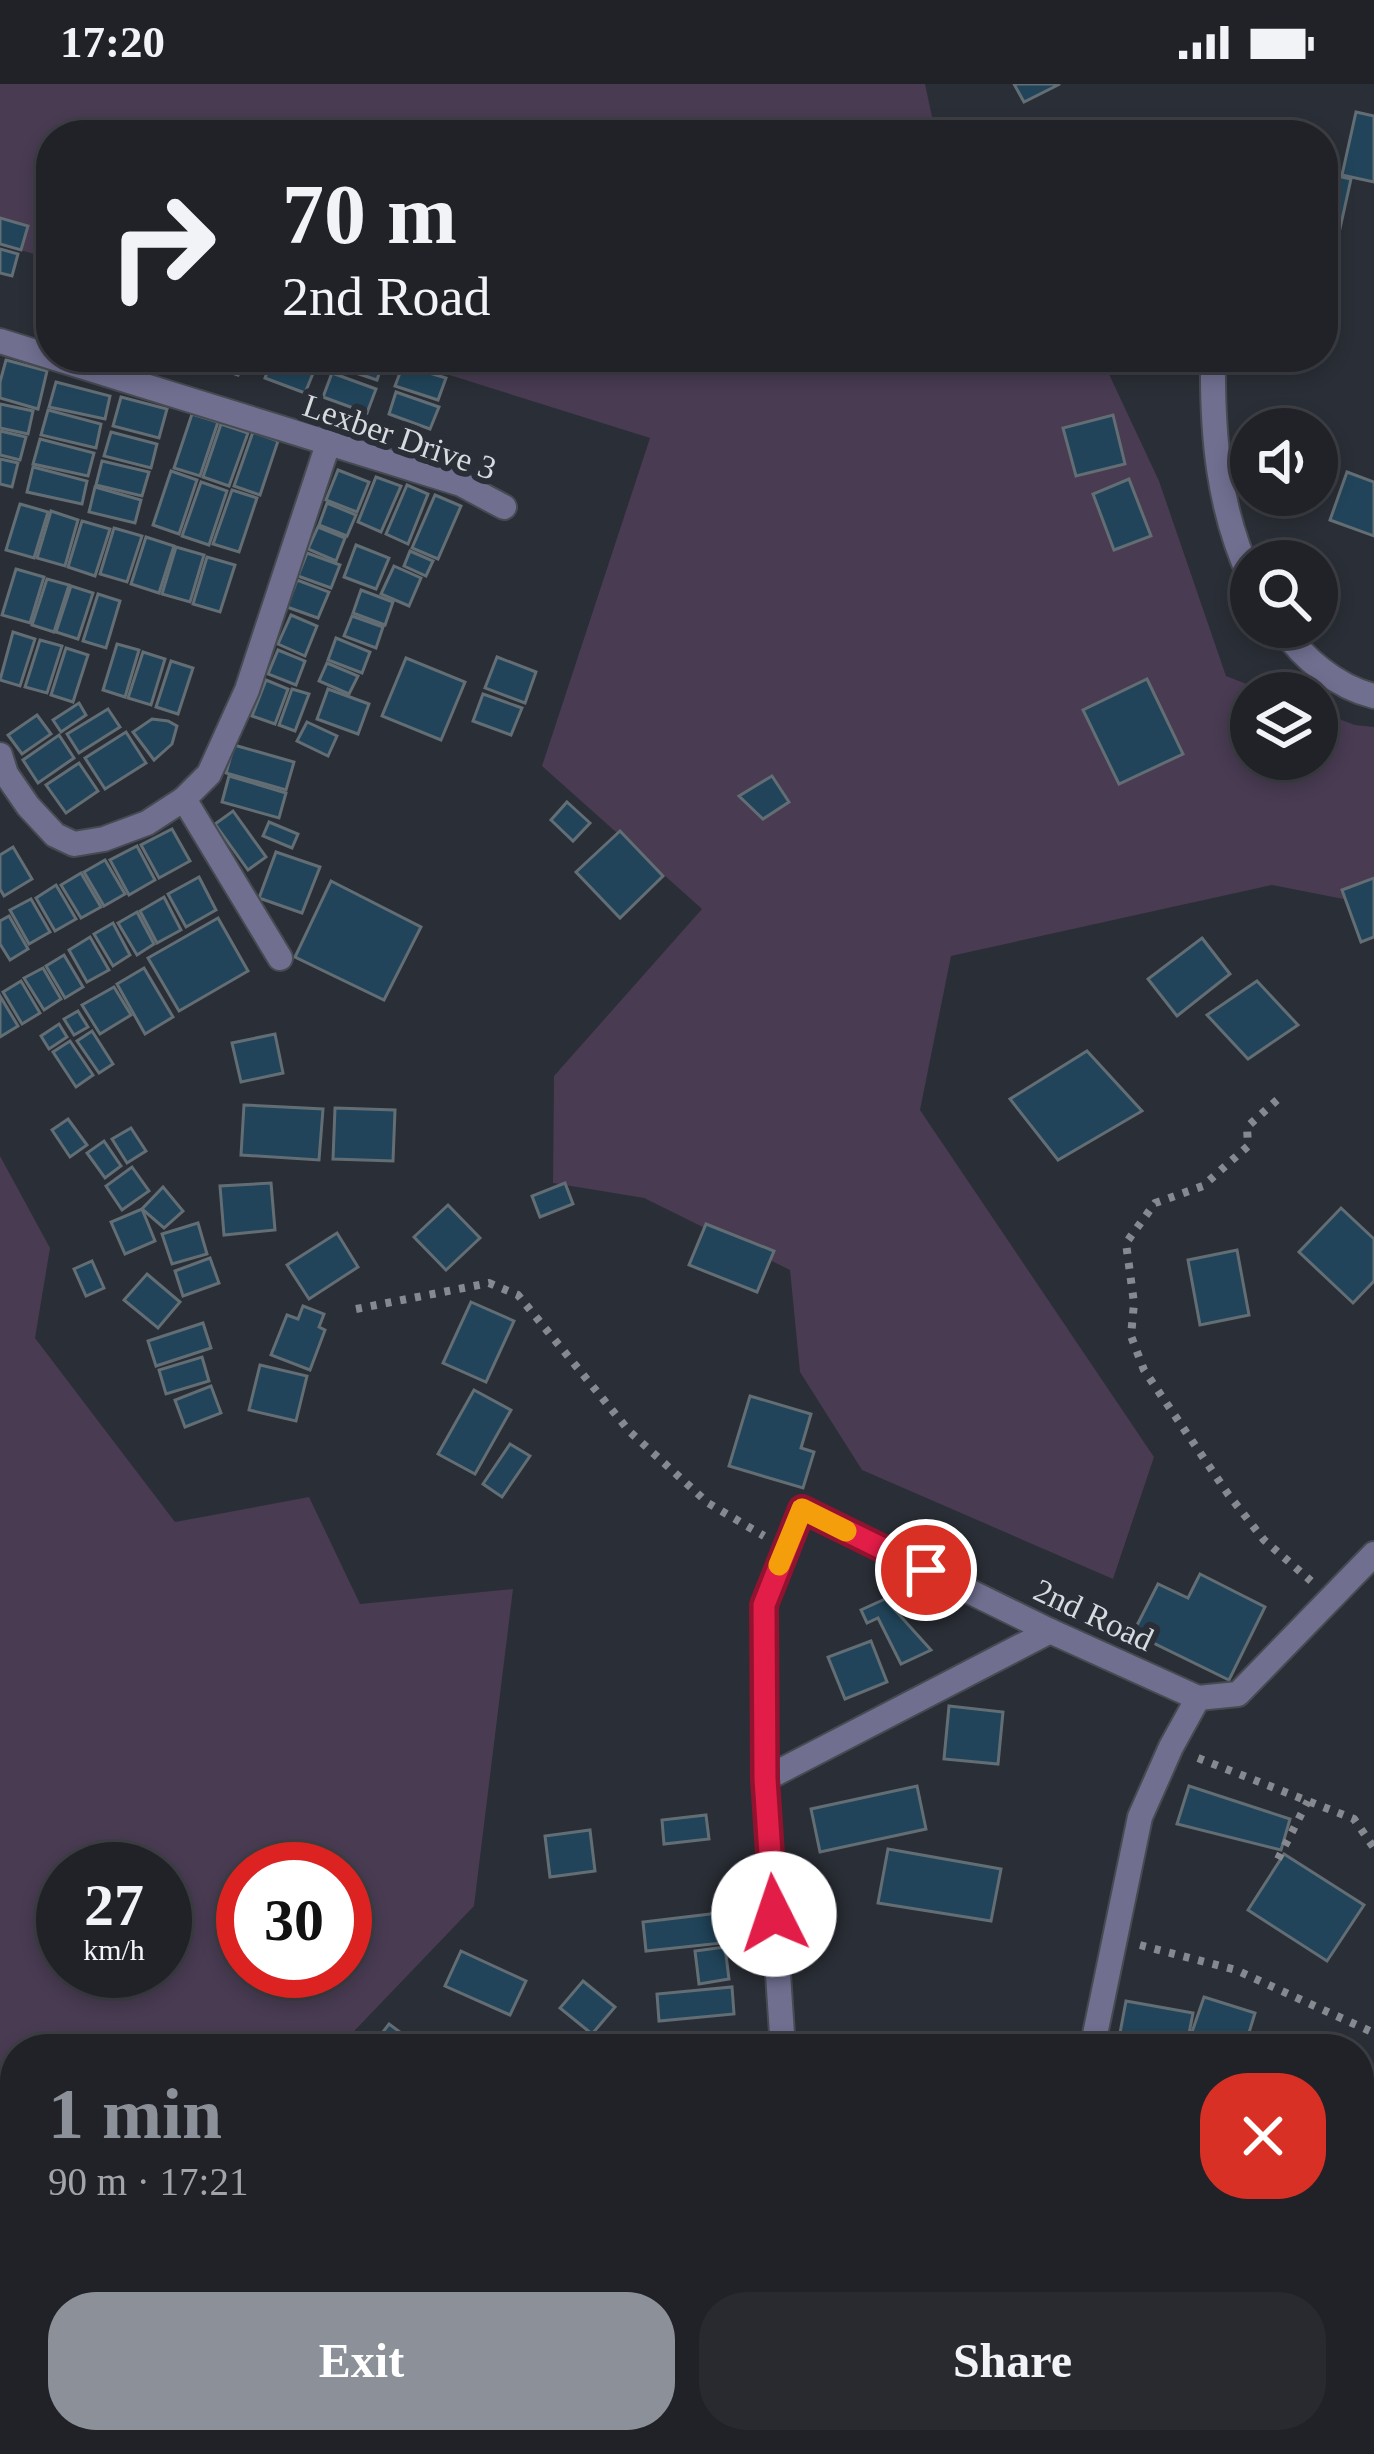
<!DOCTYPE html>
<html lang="en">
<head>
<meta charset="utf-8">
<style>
	:root { --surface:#202228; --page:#282a30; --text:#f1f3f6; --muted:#a2a4a8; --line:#3d3f45; --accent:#8c9099 }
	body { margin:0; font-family:Georgia,serif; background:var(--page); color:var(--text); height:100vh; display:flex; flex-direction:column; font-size:45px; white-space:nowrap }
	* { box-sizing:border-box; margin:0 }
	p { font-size:39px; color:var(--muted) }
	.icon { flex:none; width:66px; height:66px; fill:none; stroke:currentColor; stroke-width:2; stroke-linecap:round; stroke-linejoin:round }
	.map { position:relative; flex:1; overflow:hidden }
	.side { position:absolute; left:0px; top:1950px; width:1374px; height:420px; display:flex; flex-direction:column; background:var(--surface); border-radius:48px 48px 0 0; box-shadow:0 6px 18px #0003,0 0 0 3px var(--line) }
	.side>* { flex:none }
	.guide { position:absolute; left:36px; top:36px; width:1302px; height:252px; border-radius:48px; box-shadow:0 6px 18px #0003,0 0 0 3px var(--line); background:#202228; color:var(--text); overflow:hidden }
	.controls { position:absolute; left:1230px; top:324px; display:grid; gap:24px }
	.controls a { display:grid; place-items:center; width:108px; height:108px; border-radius:50%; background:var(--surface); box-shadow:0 6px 18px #0003,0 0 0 3px var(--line); font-size:60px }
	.speed { position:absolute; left:36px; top:1758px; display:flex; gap:24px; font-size:60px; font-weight:700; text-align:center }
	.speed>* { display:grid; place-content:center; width:156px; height:156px; border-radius:50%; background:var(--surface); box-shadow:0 6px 18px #0003,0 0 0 3px var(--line); line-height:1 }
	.speed small { font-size:30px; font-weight:400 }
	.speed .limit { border:18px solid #d22; background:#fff; color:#111 }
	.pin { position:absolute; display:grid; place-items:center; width:102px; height:102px; color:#fff; margin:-51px; border:6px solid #fff; border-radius:50%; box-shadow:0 3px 12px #0007 }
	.me { position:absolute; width:132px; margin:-66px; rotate:356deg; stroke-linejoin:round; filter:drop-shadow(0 0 9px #0008) }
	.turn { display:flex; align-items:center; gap:42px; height:252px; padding:0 48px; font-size:54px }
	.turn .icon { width:156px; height:156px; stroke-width:2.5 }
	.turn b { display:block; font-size:84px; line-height:102px }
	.round { display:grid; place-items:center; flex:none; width:126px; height:126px; border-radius:48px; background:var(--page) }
	.head { display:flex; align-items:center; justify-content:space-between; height:204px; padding:0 48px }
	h1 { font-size:72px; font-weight:600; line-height:90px; color:var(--accent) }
	.cta { display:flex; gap:24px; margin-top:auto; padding:24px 48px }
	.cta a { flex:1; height:138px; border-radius:48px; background:var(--accent); color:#fff; font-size:48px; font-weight:600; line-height:138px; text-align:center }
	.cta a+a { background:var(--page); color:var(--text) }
	.status { display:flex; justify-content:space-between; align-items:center; height:84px; padding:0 60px; background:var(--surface); direction:ltr }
	.status svg { height:33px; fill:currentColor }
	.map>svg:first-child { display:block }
</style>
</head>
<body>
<div class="status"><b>17:20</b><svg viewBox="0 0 49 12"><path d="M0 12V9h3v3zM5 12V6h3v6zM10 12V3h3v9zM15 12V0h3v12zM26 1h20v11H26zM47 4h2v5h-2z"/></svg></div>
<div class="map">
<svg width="1374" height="2370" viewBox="0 0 1374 2370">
	<rect width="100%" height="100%" fill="#2a2e36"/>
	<g fill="#483b52" fill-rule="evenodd">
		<polygon points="0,0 925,0 936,51 51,51 51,175 0,160"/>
		<polygon points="392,273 1101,273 1159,397 1226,592 1270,609 1251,609 1251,675 1317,675 1317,627 1355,641 1374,643 1374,821 1272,801 951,872 920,1026 1154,1373 1113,1495 862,1386 800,1288 790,1186 644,1114 553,1099 554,992 702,825 542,682 650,354"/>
		<path d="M0,1072L50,1164L35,1254L175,1438L309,1413L360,1520L513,1505L474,1822L337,1965H15V2355H355L365,2370H0V2225L9,2202L0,2195ZM63,1785H165V1887H63ZM243,1785H345V1887H243Z"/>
	</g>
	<g fill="#21445a" stroke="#636d74" stroke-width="3">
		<polygon points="1014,0 1060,0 1024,18"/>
		<polygon points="1356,28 1374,32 1374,98 1342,91"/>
		<polygon points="1323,89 1351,95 1337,158 1323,155"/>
		<polygon points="0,134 28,142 21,166 0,160"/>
		<polygon points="0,165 18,170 12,192 0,189"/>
		<polygon points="204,273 246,273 238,291 202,278"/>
		<polygon points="273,273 314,287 305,309 265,294"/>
		<polygon points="335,273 378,273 384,275 377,296 332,281"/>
		<polygon points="400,273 446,273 440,288"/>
		<polygon points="6,276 47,287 38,325 0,314 0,298"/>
		<polygon points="403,281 446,294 438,316 395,302"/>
		<polygon points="332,289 376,305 367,329 323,313"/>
		<polygon points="56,298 110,312 105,335 49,323"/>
		<polygon points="396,308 439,323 430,345 389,330"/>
		<polygon points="121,313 167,325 159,354 113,342"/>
		<polygon points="0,320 33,327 28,350 0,344"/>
		<polygon points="48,326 101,340 96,364 41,351"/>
		<polygon points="192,330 218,338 200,392 174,384"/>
		<polygon points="1113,331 1125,380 1076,392 1063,344"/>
		<polygon points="221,340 248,349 229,402 203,393"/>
		<polygon points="0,347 26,353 20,376 0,371"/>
		<polygon points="111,348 157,360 151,384 104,372"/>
		<polygon points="253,348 278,357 260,411 234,402"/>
		<polygon points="40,355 94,369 88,392 33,380"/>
		<polygon points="0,375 18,379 12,403 0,400"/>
		<polygon points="102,377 149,388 142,412 96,401"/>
		<polygon points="33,383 87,397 82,420 27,408"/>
		<polygon points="338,386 369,398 357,428 326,416"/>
		<polygon points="171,387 197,396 179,450 153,441"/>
		<polygon points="1347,388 1374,398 1374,452 1330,436"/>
		<polygon points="376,393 401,402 381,448 358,438"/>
		<polygon points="1129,395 1151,452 1114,466 1093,410"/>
		<polygon points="201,398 227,407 209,461 182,452"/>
		<polygon points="407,401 428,410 408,460 386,450"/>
		<polygon points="95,403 141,416 135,439 89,428"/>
		<polygon points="232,406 257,414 239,468 213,460"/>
		<polygon points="435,411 461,422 438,475 412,464"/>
		<polygon points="327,419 356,431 347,452 319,441"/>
		<polygon points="20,420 48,428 34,474 6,466"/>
		<polygon points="51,427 78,436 65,482 37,474"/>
		<polygon points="82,437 110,445 95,492 68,483"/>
		<polygon points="318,443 345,454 336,477 308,465"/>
		<polygon points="114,444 142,452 127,498 100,490"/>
		<polygon points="146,453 174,462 159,509 131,500"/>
		<polygon points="356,461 389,474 376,505 344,493"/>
		<polygon points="176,463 204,471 190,518 162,510"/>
		<polygon points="410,467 433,477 426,492 404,482"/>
		<polygon points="307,469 340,481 331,504 298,492"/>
		<polygon points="207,473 235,481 220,528 193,520"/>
		<polygon points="394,482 421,494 409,522 381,510"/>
		<polygon points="16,485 44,493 30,539 2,531"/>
		<polygon points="47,495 69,501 54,548 32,541"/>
		<polygon points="297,496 329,508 318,534 287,523"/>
		<polygon points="71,502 93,509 78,555 56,548"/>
		<polygon points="361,506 393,518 385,541 353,529"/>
		<polygon points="98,510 120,517 106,564 83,557"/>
		<polygon points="291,531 317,542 305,572 278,560"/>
		<polygon points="352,532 383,543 376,564 344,552"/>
		<polygon points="13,548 35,555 20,602 0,596"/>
		<polygon points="336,554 370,568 362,589 328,576"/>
		<polygon points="40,556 62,562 47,609 25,603"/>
		<polygon points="117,560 139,566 125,613 103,606"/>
		<polygon points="66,564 88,571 73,618 51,611"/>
		<polygon points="278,566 305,577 296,601 268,590"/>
		<polygon points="143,568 165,575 151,621 128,614"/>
		<polygon points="497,573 536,588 525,619 485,604"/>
		<polygon points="406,574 465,598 441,656 382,632"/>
		<polygon points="171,577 193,584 178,630 156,623"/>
		<polygon points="327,579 358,592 349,610 319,597"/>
		<polygon points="1147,595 1183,670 1119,700 1083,626"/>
		<polygon points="266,596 288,605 275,640 252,632"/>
		<polygon points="292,605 309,610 295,647 279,641"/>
		<polygon points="328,605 369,620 358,650 317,635"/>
		<polygon points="483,610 522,624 511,651 473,637"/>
		<polygon points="79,619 86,631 61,648 53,636"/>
		<polygon points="108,625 120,643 79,669 67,650"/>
		<polygon points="37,631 51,650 22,670 8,651"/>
		<polygon points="152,635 168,637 177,642 172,660 154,676 133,648"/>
		<polygon points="307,638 337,652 328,672 297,657"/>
		<polygon points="126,648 146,679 105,705 85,674"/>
		<polygon points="59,651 74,674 38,699 23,676"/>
		<polygon points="234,661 294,678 286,706 226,689"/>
		<polygon points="79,679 98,707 66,729 46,701"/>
		<polygon points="229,692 286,709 279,734 222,718"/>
		<polygon points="772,692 789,718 763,735 739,712"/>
		<polygon points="567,718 590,739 573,757 551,736"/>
		<polygon points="233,727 266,773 248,786 215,740"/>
		<polygon points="269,738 298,750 292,764 263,752"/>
		<polygon points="172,745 190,777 159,794 141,761"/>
		<polygon points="620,747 663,792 620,834 576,788"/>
		<polygon points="137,762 155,796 129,811 110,776"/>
		<polygon points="13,763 32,795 4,812 0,805 0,771"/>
		<polygon points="276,768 320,783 302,829 259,814"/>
		<polygon points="105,776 125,810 104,822 84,788"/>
		<polygon points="81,789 101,823 81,834 61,801"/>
		<polygon points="199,793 216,826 186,843 168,810"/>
		<polygon points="1374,794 1374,853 1361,858 1342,806"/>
		<polygon points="331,797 421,843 384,916 295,873"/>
		<polygon points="56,801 76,835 55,847 36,814"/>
		<polygon points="164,813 181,846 157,859 140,827"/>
		<polygon points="31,815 50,848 29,860 10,826"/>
		<polygon points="137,828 154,860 137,871 118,839"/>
		<polygon points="9,832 28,865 10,876 0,860 0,837"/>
		<polygon points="218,834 248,887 179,927 148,874"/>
		<polygon points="113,839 130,871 113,882 94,850"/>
		<polygon points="90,853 109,886 87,898 69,866"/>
		<polygon points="1202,854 1230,890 1177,932 1148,895"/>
		<polygon points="64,871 83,903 65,914 46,882"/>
		<polygon points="43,884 61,915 44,926 24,894"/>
		<polygon points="144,884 173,933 145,950 117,900"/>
		<polygon points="21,897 40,929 22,940 3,908"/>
		<polygon points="1257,897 1298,941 1248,975 1207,931"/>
		<polygon points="114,903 131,931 100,950 82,921"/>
		<polygon points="0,912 18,942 0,953"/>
		<polygon points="78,927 88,943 74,951 64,935"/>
		<polygon points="59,940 67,953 49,965 41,952"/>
		<polygon points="92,947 113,980 99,989 77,957"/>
		<polygon points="275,950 283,989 241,998 232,959"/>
		<polygon points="70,957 93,991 76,1003 53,968"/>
		<polygon points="1087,967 1142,1027 1058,1076 1010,1015"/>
		<polygon points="244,1021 323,1025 319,1076 241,1071"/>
		<polygon points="335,1024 395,1026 393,1077 333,1075"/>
		<polygon points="68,1035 87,1061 70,1073 52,1046"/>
		<polygon points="131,1044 146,1067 127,1079 112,1055"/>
		<polygon points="104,1057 121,1082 105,1094 87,1069"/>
		<polygon points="132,1083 149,1107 122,1126 106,1102"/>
		<polygon points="271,1099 275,1146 224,1151 220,1102"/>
		<polygon points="565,1099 573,1120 540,1133 532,1112"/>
		<polygon points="163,1103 183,1127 164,1144 142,1125"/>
		<polygon points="448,1121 480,1154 446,1186 414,1153"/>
		<polygon points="1341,1124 1374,1155 1374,1197 1353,1219 1299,1168"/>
		<polygon points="142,1125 155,1157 125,1170 111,1138"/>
		<polygon points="198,1139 207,1170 172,1180 162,1150"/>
		<polygon points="706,1140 774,1167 757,1208 689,1181"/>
		<polygon points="337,1149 358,1183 309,1215 287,1181"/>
		<polygon points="1237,1166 1249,1231 1200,1241 1188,1176"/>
		<polygon points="210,1174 219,1199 183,1212 175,1187"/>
		<polygon points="92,1177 104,1204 86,1212 74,1185"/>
		<polygon points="147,1190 180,1218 158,1244 124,1216"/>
		<polygon points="471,1218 514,1237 486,1298 443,1279"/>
		<polygon points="303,1222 324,1230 319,1243 325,1246 310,1286 271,1271 287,1231 298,1235"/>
		<polygon points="203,1239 211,1264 156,1282 148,1257"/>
		<polygon points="202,1273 209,1297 166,1310 159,1286"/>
		<polygon points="260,1281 307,1292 296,1337 249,1326"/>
		<polygon points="211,1302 221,1329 185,1343 175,1316"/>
		<polygon points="474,1306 511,1326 475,1390 438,1370"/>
		<polygon points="750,1312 811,1330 801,1364 814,1368 803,1404 729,1382"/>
		<polygon points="510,1360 530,1372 502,1413 483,1400"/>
		<polygon points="1200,1490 1265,1523 1229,1596 1133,1549 1158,1500 1188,1514"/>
		<polygon points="885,1515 931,1566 901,1580 878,1534 867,1539 861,1526"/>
		<polygon points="871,1557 887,1598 845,1615 828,1573"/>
		<polygon points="949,1622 1003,1628 998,1680 944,1675"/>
		<polygon points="917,1702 926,1745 820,1768 811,1725"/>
		<polygon points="1189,1702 1290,1735 1281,1766 1177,1740"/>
		<polygon points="706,1731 709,1755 664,1760 662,1736"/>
		<polygon points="590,1746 595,1787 550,1793 545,1752"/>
		<polygon points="888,1765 1001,1785 991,1837 878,1819"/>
		<polygon points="1284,1770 1364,1821 1327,1877 1248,1826"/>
		<polygon points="719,1829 722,1859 646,1867 643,1838"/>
		<polygon points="725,1863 729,1895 699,1900 695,1867"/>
		<polygon points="461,1867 526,1897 510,1931 445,1902"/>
		<polygon points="583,1897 615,1923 592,1950 560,1924"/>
		<polygon points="732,1903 734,1930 659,1937 657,1910"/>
		<polygon points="1204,1913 1255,1929 1244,1965 1192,1948"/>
		<polygon points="1126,1917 1193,1929 1186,1965 1117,1965"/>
		<polygon points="389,1940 423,1965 370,1965"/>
		<polygon points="1366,2145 1374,2148 1374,2190 1359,2185 1359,2165"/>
		<polygon points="1359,2215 1374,2219 1374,2239 1364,2280 1359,2279"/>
		<polygon points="764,2355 811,2355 815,2360 798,2370 772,2370"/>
		<polygon points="1041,2355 1079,2355 1078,2369 1040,2367"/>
	</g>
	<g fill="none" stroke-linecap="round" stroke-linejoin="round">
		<g stroke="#464a51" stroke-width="28">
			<g id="street">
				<polyline points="0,257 461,400 504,423"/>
				<path d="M1213,273C1212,350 1218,424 1251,495"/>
				<path d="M1281,543C1303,574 1336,603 1374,612"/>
				<polyline points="0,671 6,690 28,722 55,751 74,760 104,755 147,739 184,715 209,690 247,606 328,360"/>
				<polyline points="184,715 280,874"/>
				<polyline points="1198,1614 1238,1610 1374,1470"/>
				<polyline points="765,1695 1050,1547"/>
				<polyline points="783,1965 765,1695 764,1521 802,1425 1050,1547 1198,1614"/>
				<polyline points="1092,1965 1140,1733 1171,1663 1198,1614"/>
				<polyline points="825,2355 828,2370"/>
			</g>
		</g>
		<g stroke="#868990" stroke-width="8" stroke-dasharray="6 9" stroke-linecap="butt">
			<polyline points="1277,1016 1247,1043 1248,1062 1203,1102 1155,1119 1126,1159 1134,1219 1131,1252 1144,1286 1228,1410 1264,1456 1311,1497"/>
			<polyline points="356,1225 489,1199 518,1211 630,1348 708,1419 764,1452"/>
			<polyline points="1198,1674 1354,1735 1374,1764"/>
			<polyline points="1278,1775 1308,1717"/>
			<polyline points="1140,1861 1236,1886 1374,1949"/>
		</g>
		<use href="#street" stroke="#706f90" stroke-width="24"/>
	</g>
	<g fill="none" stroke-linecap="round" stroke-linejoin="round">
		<g stroke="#92132f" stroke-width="30">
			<polyline id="route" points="774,1830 765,1695 764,1521 802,1425 926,1486"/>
		</g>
		<use href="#route" stroke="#e11d48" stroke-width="21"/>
		<polyline stroke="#f59e0b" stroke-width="21" points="779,1481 802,1425 846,1447"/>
	</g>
	<g text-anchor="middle" stroke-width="12" stroke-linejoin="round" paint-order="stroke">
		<g font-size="33" fill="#d7dadf" stroke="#2a2e36">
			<text transform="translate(400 352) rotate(19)" y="12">Lexber Drive 3</text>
			<text transform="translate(1094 1530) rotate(25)" y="12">2nd Road</text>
		</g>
	</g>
</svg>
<div class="controls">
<a><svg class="icon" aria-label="sound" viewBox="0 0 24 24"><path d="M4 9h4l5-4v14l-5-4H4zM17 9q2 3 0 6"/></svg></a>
<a><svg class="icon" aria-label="search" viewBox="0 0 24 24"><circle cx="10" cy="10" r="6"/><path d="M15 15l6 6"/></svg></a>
<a><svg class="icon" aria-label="layers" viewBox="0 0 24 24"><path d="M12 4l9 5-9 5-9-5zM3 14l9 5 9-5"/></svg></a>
</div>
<div class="speed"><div>27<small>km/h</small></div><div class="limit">30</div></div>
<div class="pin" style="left:926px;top:1486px;background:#d93025"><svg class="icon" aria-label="arrive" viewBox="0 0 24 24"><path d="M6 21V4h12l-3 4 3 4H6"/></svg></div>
<svg class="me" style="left:774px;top:1830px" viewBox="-20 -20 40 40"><circle r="19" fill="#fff"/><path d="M0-13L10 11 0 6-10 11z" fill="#e11d48"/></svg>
<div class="guide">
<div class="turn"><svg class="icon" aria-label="right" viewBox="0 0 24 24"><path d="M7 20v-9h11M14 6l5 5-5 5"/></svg><div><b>70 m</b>2nd Road</div></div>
</div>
<section class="side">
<div class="head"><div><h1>1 min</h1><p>90 m · 17:21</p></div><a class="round" style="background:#d93025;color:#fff"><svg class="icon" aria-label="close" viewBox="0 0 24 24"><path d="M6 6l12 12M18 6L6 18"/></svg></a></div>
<div class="cta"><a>Exit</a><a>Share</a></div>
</section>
</div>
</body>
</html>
